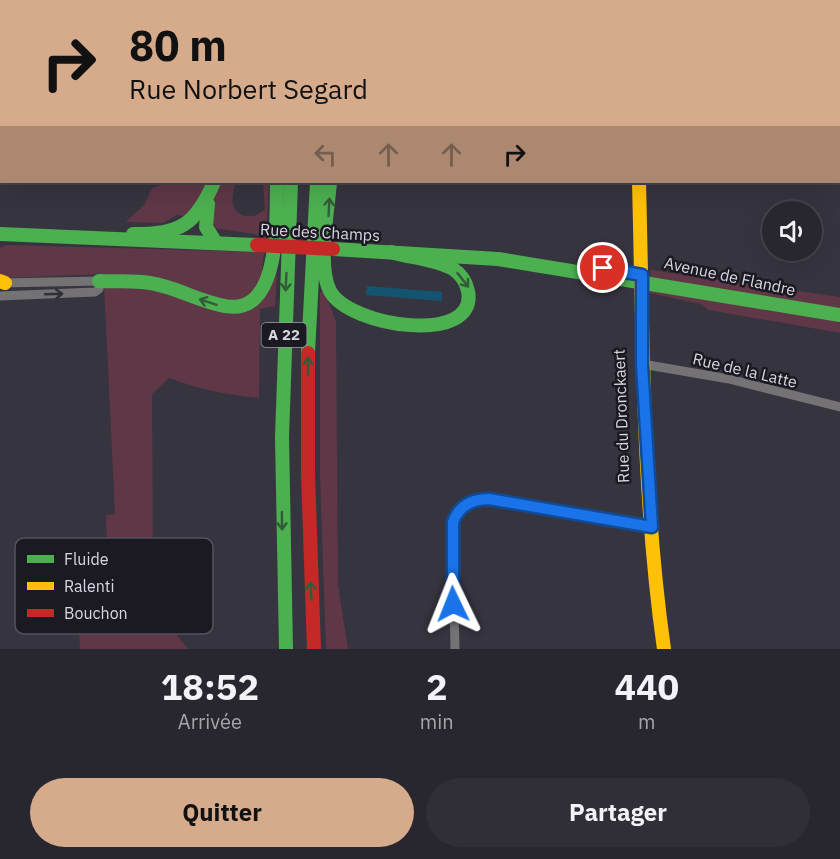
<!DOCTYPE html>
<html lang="fr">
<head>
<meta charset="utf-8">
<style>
	:root { --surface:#28272f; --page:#302f37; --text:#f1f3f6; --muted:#a5a5aa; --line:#44444b; --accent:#d6ab8b }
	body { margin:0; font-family:"IBM Plex Sans",sans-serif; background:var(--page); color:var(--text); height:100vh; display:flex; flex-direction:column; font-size:22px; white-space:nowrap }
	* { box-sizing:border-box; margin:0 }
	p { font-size:20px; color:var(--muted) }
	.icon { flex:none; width:33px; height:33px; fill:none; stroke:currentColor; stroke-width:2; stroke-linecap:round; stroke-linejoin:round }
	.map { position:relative; height:649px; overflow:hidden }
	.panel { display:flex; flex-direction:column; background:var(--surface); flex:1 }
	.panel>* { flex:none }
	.guide { position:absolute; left:0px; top:0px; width:840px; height:183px; box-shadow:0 6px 24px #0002,0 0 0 2px var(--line); background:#d6ab8b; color:#111; overflow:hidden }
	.controls { position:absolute; left:762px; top:201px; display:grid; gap:12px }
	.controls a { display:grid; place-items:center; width:60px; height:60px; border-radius:50%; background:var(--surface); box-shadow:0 6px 24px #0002,0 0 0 2px var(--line); font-size:30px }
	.pin { position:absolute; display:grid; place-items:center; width:51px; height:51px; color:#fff; margin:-26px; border:3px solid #fff; border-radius:50%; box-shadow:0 2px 6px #0007 }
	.me { position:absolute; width:66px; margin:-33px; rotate:358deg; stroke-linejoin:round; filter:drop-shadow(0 0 4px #0008) }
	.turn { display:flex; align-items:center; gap:21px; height:126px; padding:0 30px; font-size:27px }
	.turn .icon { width:78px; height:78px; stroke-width:2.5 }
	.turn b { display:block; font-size:42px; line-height:51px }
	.lanes { display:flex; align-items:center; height:57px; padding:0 30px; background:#0003; justify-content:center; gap:30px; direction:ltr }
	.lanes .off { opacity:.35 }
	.eta { display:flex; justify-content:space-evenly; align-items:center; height:102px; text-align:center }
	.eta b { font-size:36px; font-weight:700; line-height:42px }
	.cta { display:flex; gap:12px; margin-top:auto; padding:12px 30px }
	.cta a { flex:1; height:69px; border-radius:36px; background:var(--accent); color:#111; font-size:24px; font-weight:700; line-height:69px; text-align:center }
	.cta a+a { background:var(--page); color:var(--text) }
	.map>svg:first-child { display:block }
</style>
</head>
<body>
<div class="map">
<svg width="840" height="649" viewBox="0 0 840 649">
	<rect width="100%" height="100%" fill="#36343f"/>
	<g fill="#5f3746">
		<polygon points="170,182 207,182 190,217 177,215 163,223 126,222 144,205 152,188"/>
		<path d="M220,182H236C232,195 228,209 244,216H255L265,209L263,182H269L266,239L254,234L214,228L215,224L211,227V207Z"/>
		<path d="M6,245L264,252C261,276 263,296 232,301L103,274L3,278L0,276V248Z"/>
		<polygon points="651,270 840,297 840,333 709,310 701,304 649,293"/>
		<path d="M277,274L275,306L260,309L259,398C227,395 199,389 169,378L152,394L153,546L159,613L188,649H80L77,589L108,586L106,515L115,514L104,285L138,286L224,311Z"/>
		<polygon points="320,292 325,292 336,322 338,585 348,649 326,649 320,477"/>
	</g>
	<polygon fill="#135570" points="367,286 442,292 442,301 366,295"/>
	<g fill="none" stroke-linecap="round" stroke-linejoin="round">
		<g stroke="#747275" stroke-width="9">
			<polyline points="0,296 95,292 99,289 99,281 0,283"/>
			<polyline points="642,364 729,379 840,407"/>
			<path d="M455,649L452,527C455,508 470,498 489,499L652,527"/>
		</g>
		<g stroke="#4caf50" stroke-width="14">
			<polyline points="279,0 279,2"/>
			<polyline points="306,0 306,2"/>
			<polyline points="631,0 631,2"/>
			<path d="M330,182C328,210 317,266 330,291C349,327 479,346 468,291C466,282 461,274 453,269C435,259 411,258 391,252"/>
			<polyline points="208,204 206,227 216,243"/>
			<polyline points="0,234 257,245"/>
			<path d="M133,234C180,234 195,226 214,182"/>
			<polyline points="333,249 498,259 840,315"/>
			<path d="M99,281C116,282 134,280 150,283C176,287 200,302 225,306C282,317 276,216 277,182"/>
			<polyline points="308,353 317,182"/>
			<polyline points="286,649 282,437 291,182"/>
		</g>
		<g stroke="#ffc107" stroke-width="14">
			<polyline points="332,0 332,2"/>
			<path d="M639,182C643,337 642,495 664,649"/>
			<polyline points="0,281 5,283"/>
		</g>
		<polyline stroke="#c62828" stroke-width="14" points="308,353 308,474 314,649"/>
		<polyline stroke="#c62828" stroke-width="14" points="257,245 333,249"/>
	</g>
	<defs><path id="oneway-shaft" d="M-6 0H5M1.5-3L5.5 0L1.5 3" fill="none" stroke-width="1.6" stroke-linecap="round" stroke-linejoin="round" transform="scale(1.5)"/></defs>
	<g stroke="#315c37">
		<use href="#oneway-shaft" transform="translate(329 207) rotate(-87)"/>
		<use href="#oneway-shaft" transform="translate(463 280) rotate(52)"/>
		<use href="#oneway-shaft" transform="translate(286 282) rotate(93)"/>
		<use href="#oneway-shaft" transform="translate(208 302) rotate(-162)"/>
		<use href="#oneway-shaft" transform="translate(308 366) rotate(-89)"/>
		<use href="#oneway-shaft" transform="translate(282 521) rotate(89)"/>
		<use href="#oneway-shaft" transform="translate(311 591) rotate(-93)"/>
	</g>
	<use stroke="#312f37" href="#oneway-shaft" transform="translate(54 294) rotate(-2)"/>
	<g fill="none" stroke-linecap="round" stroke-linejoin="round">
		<g stroke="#114b97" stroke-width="15">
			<path id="route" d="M453,604V522C459,506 471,499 489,499L652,527L642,364V275L603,268"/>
		</g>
		<use href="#route" stroke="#1a73e8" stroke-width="10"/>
	</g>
	<g text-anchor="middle" stroke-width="5" stroke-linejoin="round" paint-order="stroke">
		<rect fill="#1b1922" stroke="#a09da9" stroke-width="1.5" x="261.5" y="323" width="45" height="24" rx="4.5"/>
		<g font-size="15" font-weight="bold" fill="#d9d6e3">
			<text x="284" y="340">A 22</text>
		</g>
		<g font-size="16" fill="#d9d6e3" stroke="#1b1922">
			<text transform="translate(320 232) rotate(3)" y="6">Rue des Champs</text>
			<text transform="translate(730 276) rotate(12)" y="6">Avenue de Flandre</text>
			<text transform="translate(745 370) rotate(13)" y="6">Rue de la Latte</text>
			<text transform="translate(621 416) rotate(-92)" y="6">Rue du Dronckaert</text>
		</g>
	</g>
	<rect x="15" y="538" width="198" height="96" rx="9" fill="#1b1922" stroke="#54525c" stroke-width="1.5"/>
	<rect x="27" y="555" width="27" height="8" fill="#4caf50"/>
	<rect x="27" y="582" width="27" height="8" fill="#ffc107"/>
	<rect x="27" y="609" width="27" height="8" fill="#c62828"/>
	<g font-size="16" fill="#d9d6e3">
		<text x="64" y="565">Fluide</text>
		<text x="64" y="592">Ralenti</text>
		<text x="64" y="619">Bouchon</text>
	</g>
</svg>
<div class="controls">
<a><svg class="icon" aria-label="sound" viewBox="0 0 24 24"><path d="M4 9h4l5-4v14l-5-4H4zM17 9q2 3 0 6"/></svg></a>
</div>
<div class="pin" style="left:603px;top:268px;background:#d93025"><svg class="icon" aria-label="arrive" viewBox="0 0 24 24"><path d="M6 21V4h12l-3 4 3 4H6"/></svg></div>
<svg class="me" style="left:453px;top:604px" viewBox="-20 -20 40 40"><path d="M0-17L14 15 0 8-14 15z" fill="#1a73e8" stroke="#fff" stroke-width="4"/></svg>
<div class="guide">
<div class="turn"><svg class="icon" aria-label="right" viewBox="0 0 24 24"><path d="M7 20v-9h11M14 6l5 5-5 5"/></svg><div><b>80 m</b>Rue Norbert Segard</div></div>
<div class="lanes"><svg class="icon off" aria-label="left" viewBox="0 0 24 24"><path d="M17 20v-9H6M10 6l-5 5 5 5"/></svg><svg class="icon off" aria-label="ahead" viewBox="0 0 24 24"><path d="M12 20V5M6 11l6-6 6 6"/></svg><svg class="icon off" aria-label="ahead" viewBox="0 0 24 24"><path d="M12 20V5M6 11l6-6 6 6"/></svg><svg class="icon" aria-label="right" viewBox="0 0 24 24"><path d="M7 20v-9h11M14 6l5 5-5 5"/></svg></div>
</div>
</div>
<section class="panel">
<div class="eta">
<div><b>18:52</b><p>Arrivée</p></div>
<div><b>2</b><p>min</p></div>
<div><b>440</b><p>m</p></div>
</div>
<div class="cta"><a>Quitter</a><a>Partager</a></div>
</section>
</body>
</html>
